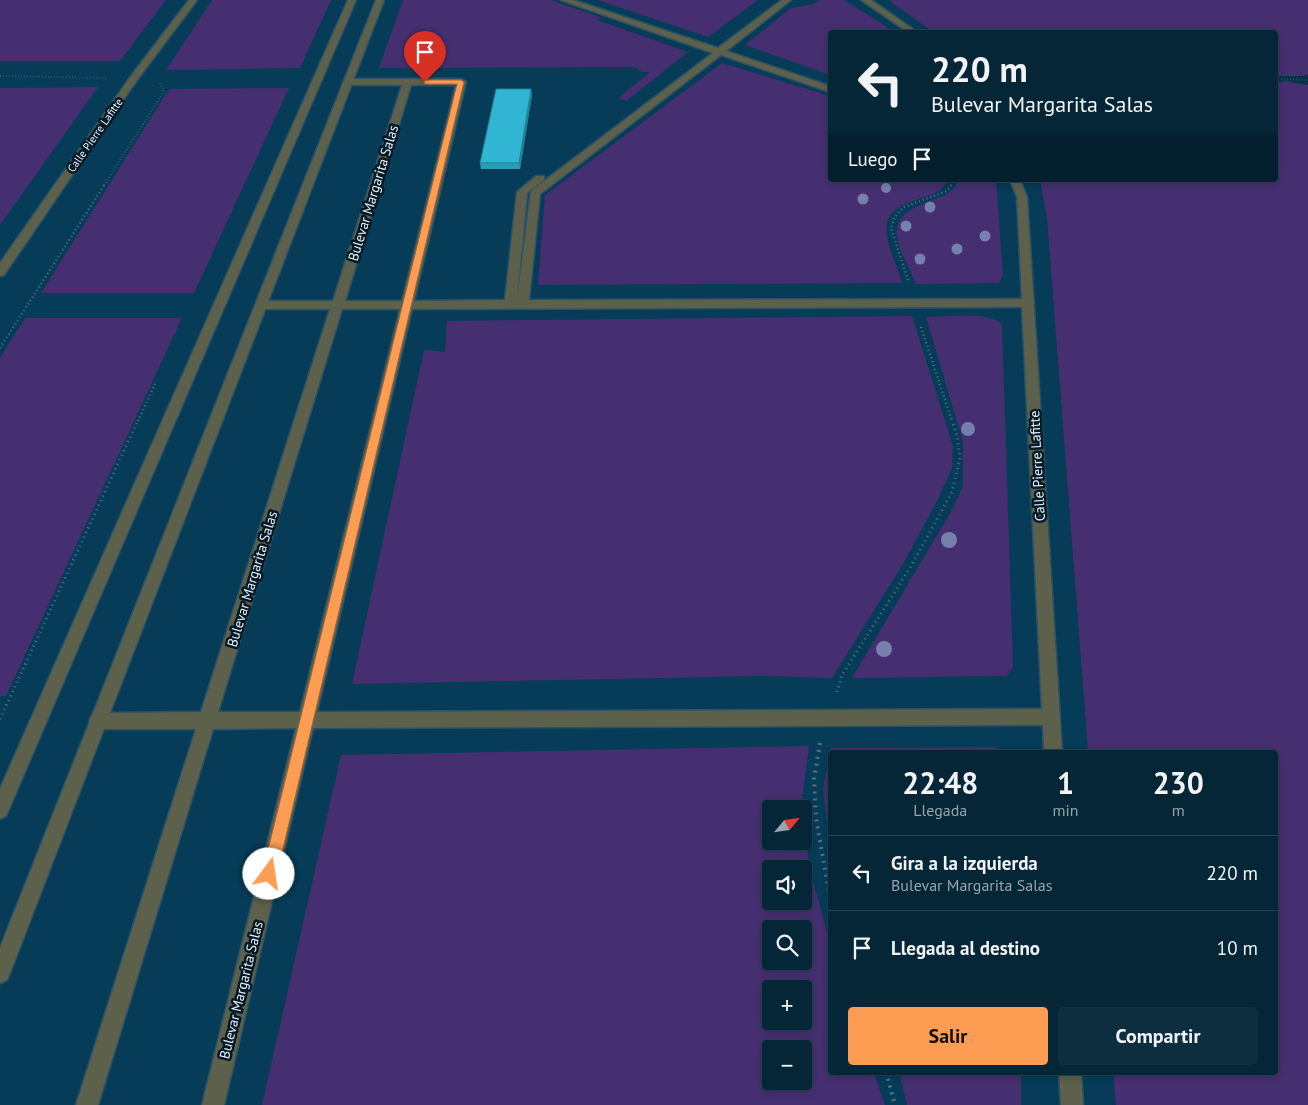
<!DOCTYPE html>
<html lang="es">
<head>
<meta charset="utf-8">
<style>
	:root { --surface:#042637; --page:#0d2e3f; --text:#f1f3f6; --muted:#97a5ad; --line:#254352; --accent:#fc9d53 }
	body { margin:0; font-family:"PT Sans",sans-serif; background:var(--page); color:var(--text); height:100vh; display:flex; flex-direction:column; font-size:19px; white-space:nowrap }
	* { box-sizing:border-box; margin:0 }
	p { font-size:16px; color:var(--muted) }
	.icon { flex:none; width:28px; height:28px; fill:none; stroke:currentColor; stroke-width:2; stroke-linecap:round; stroke-linejoin:round }
	.map { position:relative; flex:1; overflow:hidden }
	.panel { position:absolute; left:828px; top:750px; width:450px; height:325px; display:flex; flex-direction:column; background:var(--surface); border-radius:5px; box-shadow:0 2px 8px #0003,0 0 0 1px var(--line) }
	.panel>* { flex:none }
	.hud { position:absolute; left:828px; top:30px; width:450px; height:152px; border-radius:5px; box-shadow:0 2px 8px #0003,0 0 0 1px var(--line); background:#042637; color:var(--text); overflow:hidden }
	.needle { width:32px; rotate:61deg }
	.buttons { position:absolute; left:762px; top:800px; display:grid; gap:10px }
	.buttons a { display:grid; place-items:center; width:50px; height:50px; border-radius:5px; background:var(--surface); box-shadow:0 2px 8px #0003,0 0 0 1px var(--line); font-size:25px }
	.pin { position:absolute; display:grid; place-items:center; width:42px; height:42px; color:#fff; margin:-51px -21px; border-radius:50% 50% 50% 0; rotate:-45deg; box-shadow:0 0 5px #0007 }
	.pin .icon { rotate:45deg }
	.me { position:absolute; width:55px; margin:-28px; rotate:14deg; stroke-linejoin:round; filter:drop-shadow(0 0 4px #0008) }
	.turn { display:flex; align-items:center; gap:18px; height:105px; padding:0 20px; font-size:22px }
	.turn .icon { width:65px; height:65px; stroke-width:2.5 }
	.turn b { display:block; font-size:35px; line-height:42px }
	.then { display:flex; align-items:center; height:48px; padding:0 20px; background:#0003; gap:10px; font-size:19px }
	.eta { display:flex; justify-content:space-evenly; align-items:center; height:85px; text-align:center }
	.eta b { font-size:30px; font-weight:700; line-height:35px }
	.button { display:flex; gap:10px; margin-top:auto; padding:10px 20px }
	.button a { flex:1; height:58px; border-radius:5px; background:var(--accent); color:#111; font-size:20px; font-weight:700; line-height:58px; text-align:center }
	.button a+a { background:var(--page); color:var(--text) }
	ul { padding:0; list-style:none }
	li { display:flex; align-items:center; gap:15px; height:75px; padding:0 20px; border-top:1px solid var(--line) }
	li div { flex:1 }
	li b { display:block; font-size:19px }
	li em { font-style:normal }
	.map>svg:first-child { display:block }
</style>
</head>
<body>
<div class="map">
<svg width="1308" height="1105" viewBox="0 0 1308 1105">
	<rect width="100%" height="100%" fill="#053249"/>
	<path fill="#063c57" fill-rule="evenodd" d="M0,0H888L933,32H830V180H1040L1047,219L1088,752H830V1072L1113,1073L1116,1105H0ZM771,809H804V841H771ZM771,869H804V901H771ZM771,929H804V961H771ZM771,989H804V1021H771ZM771,1049H804V1081H771Z"/>
	<g fill="#452f70" fill-rule="evenodd">
		<polygon points="0,0 166,0 120,61 0,61"/>
		<polygon points="212,0 331,0 300,68 166,70"/>
		<polygon points="403,0 551,0 600,17 597,20 688,52 626,101 618,98 650,72 642,72 634,67 379,68"/>
		<polygon points="598,0 758,0 708,37"/>
		<polygon points="819,0 844,0 895,32 830,32 830,75 745,45 791,8 814,4"/>
		<polygon points="888,0 1308,0 1308,74 1304,76 1275,76 1275,32 933,32"/>
		<path d="M722,63L830,96V180H948C938,206 881,193 887,235C889,251 898,267 902,283L538,285L545,195Z"/>
		<polygon points="1285,81 1308,85 1308,1105 1116,1105 1113,1073 1275,1072 1275,752 1088,752 1047,219 1040,180 1275,180 1275,83"/>
		<polygon points="98,87 0,225 0,88"/>
		<polygon points="289,88 194,293 41,293 169,89"/>
		<path d="M959,180H996L1003,276L999,283L916,284C898,242 877,219 932,200C946,196 952,192 959,180Z"/>
		<polygon points="912,316 953,446 952,468 937,501 903,564 832,678 764,676 352,684 424,350 445,352 447,321"/>
		<path d="M926,317C947,317 986,311 1002,324L1013,668L1006,676L852,678L952,510L963,486V442Z"/>
		<polygon points="25,318 182,318 6,696 0,696 0,358"/>
		<path d="M809,746L802,800L803,809H771V841H804V814L809,867L830,942V1072L874,1073L885,1105H262L341,755ZM771,869H804V901H771ZM771,929H804V961H771ZM771,989H804V1021H771ZM771,1049H804V1081H771Z"/>
		<polygon points="994,747 1006,752 830,752 831,748"/>
		<polygon points="830,753 830,853 823,788"/>
		<polygon points="899,1073 1021,1073 1021,1105 907,1105"/>
	</g>
	<g fill="none" stroke-linecap="round" stroke-linejoin="round">
		<g stroke="#2a5166" stroke-width="3">
			<g id="minor">
				<polygon points="189,0 197,0 137,80 4,275 0,276 0,263 131,76"/>
				<path d="M561,0H573L718,48L782,0H791L726,51L830,86V92L721,55L540,194L529,300L1022,299L1017,197L1010,180H1020L1027,197L1062,752H1044L1043,725L313,728L224,1105H202L296,728L213,729L98,1105H76L196,729H98L92,727L89,721L92,715L98,713L201,712L330,309H261L255,305L261,301H333L402,85H348L343,82L348,79H461L466,82L414,301L505,300L517,192L536,176H544V180L527,193L517,300L531,191L713,53ZM411,85H456L402,301H345ZM1022,307L1042,709L317,712L412,309ZM342,309H400L300,712H218Z"/>
				<polygon points="861,0 871,0 917,32 908,32"/>
				<polygon points="1059,1072 1081,1072 1083,1105 1061,1105"/>
			</g>
		</g>
		<g stroke="#2a5166" stroke-width="3">
			<g id="tertiary">
				<polygon points="348,0 356,0 6,816 0,819 0,789"/>
				<polygon points="376,0 384,0 10,973 7,980 0,983 0,948"/>
			</g>
		</g>
		<g stroke="#507284" stroke-width="2" stroke-dasharray="0.5 2.5" stroke-linecap="butt">
			<polyline points="0,76 106,78"/>
			<polyline points="1275,79 1308,80"/>
			<polyline points="104,185 160,98 164,90 159,82"/>
			<polyline points="951,185 955,180"/>
		</g>
		<g stroke="#507284" stroke-width="2.5" stroke-dasharray="1 3" stroke-linecap="butt">
			<polyline points="908,280 891,228 894,218 904,207 947,191 952,184"/>
			<polyline points="921,327 952,421"/>
			<polyline points="0,348 105,184"/>
			<polyline points="138,421 155,384"/>
		</g>
		<g stroke="#507284" stroke-width="3" stroke-dasharray="1 4" stroke-linecap="butt">
			<polyline points="837,692 842,675 910,568 952,492 960,458 957,435 952,420"/>
			<polyline points="0,719 138,420"/>
		</g>
		<g stroke="#507284" stroke-width="4" stroke-dasharray="2 5" stroke-linecap="butt">
			<polyline points="820,743 814,779 816,818 830,898"/>
			<polyline points="886,1072 895,1105"/>
		</g>
		<use href="#minor" fill="#5d614b" fill-rule="evenodd"/>
		<use href="#tertiary" fill="#5d614b" fill-rule="evenodd"/>
	</g>
	<g fill="#7580ad">
		<circle cx="886" cy="188" r="5"/>
		<circle cx="863" cy="199" r="5.5"/>
		<circle cx="930" cy="207" r="5.5"/>
		<circle cx="906" cy="226" r="5.5"/>
		<circle cx="985" cy="236" r="5.5"/>
		<circle cx="957" cy="249" r="5.5"/>
		<circle cx="920" cy="259" r="5.5"/>
		<circle cx="968" cy="429" r="7"/>
		<circle cx="949" cy="540" r="8"/>
		<circle cx="884" cy="649" r="8"/>
	</g>
	<polygon fill="#299db5" points="531,89 532,95 520,169 481,169 480,163"/>
	<polygon fill="#227f94" points="531,89 532,95 520,169 519,163"/>
	<polygon fill="#30b6d3" stroke="#227f94" points="496,89 531,89 519,163 480,163"/>
	<polygon fill="#fc9d53" stroke="#a46636" points="423,80 461,80 464,82 277,874 274,879 269,881 264,879 262,874 457,84 425,84"/>
	<g text-anchor="middle" stroke-width="5" stroke-linejoin="round" paint-order="stroke">
		<g font-size="11" fill="#eaf5fd" stroke="#031926">
			<text transform="translate(95 135) rotate(-55)" y="4">Calle Pierre Lafitte</text>
		</g>
		<g font-size="14" fill="#eaf5fd" stroke="#031926">
			<text transform="translate(373 193) rotate(-73)" y="5">Bulevar Margarita Salas</text>
			<text transform="translate(1037 466) rotate(-93)" y="5">Calle Pierre Lafitte</text>
			<text transform="translate(252 579) rotate(-73)" y="5">Bulevar Margarita Salas</text>
			<text transform="translate(241 990) rotate(-76)" y="5">Bulevar Margarita Salas</text>
		</g>
	</g>
</svg>
<div class="buttons">
<a><svg class="needle" viewBox="-14 -14 28 28"><path d="M0-13l5 13h-10z" fill="#e53935"/><path d="M0 13l5-13h-10z" fill="#97a5ad"/></svg></a>
<a><svg class="icon" aria-label="sound" viewBox="0 0 24 24"><path d="M4 9h4l5-4v14l-5-4H4zM17 9q2 3 0 6"/></svg></a>
<a><svg class="icon" aria-label="search" viewBox="0 0 24 24"><circle cx="10" cy="10" r="6"/><path d="M15 15l6 6"/></svg></a>
<a>+</a>
<a>−</a>
</div>
<div class="pin" style="left:425px;top:82px;background:#d93025"><svg class="icon" aria-label="arrive" viewBox="0 0 24 24"><path d="M6 21V4h12l-3 4 3 4H6"/></svg></div>
<svg class="me" style="left:269px;top:874px" viewBox="-20 -20 40 40"><circle r="19" fill="#fff"/><path d="M0-13L10 11 0 6-10 11z" fill="#fc9d53"/></svg>
<div class="hud">
<div class="turn"><svg class="icon" aria-label="left" viewBox="0 0 24 24"><path d="M17 20v-9H6M10 6l-5 5 5 5"/></svg><div><b>220 m</b>Bulevar Margarita Salas</div></div>
<div class="then">Luego<svg class="icon" aria-label="arrive" viewBox="0 0 24 24"><path d="M6 21V4h12l-3 4 3 4H6"/></svg></div>
</div>
<section class="panel">
<div class="eta">
<div><b>22:48</b><p>Llegada</p></div>
<div><b>1</b><p>min</p></div>
<div><b>230</b><p>m</p></div>
</div>
<ul>
<li><svg class="icon" aria-label="left" viewBox="0 0 24 24"><path d="M17 20v-9H6M10 6l-5 5 5 5"/></svg><div><b>Gira a la izquierda</b><p>Bulevar Margarita Salas</p></div><em>220 m</em></li>
<li><svg class="icon" aria-label="arrive" viewBox="0 0 24 24"><path d="M6 21V4h12l-3 4 3 4H6"/></svg><div><b>Llegada al destino</b></div><em>10 m</em></li>
</ul>
<div class="button"><a>Salir</a><a>Compartir</a></div>
</section>
</div>
</body>
</html>
